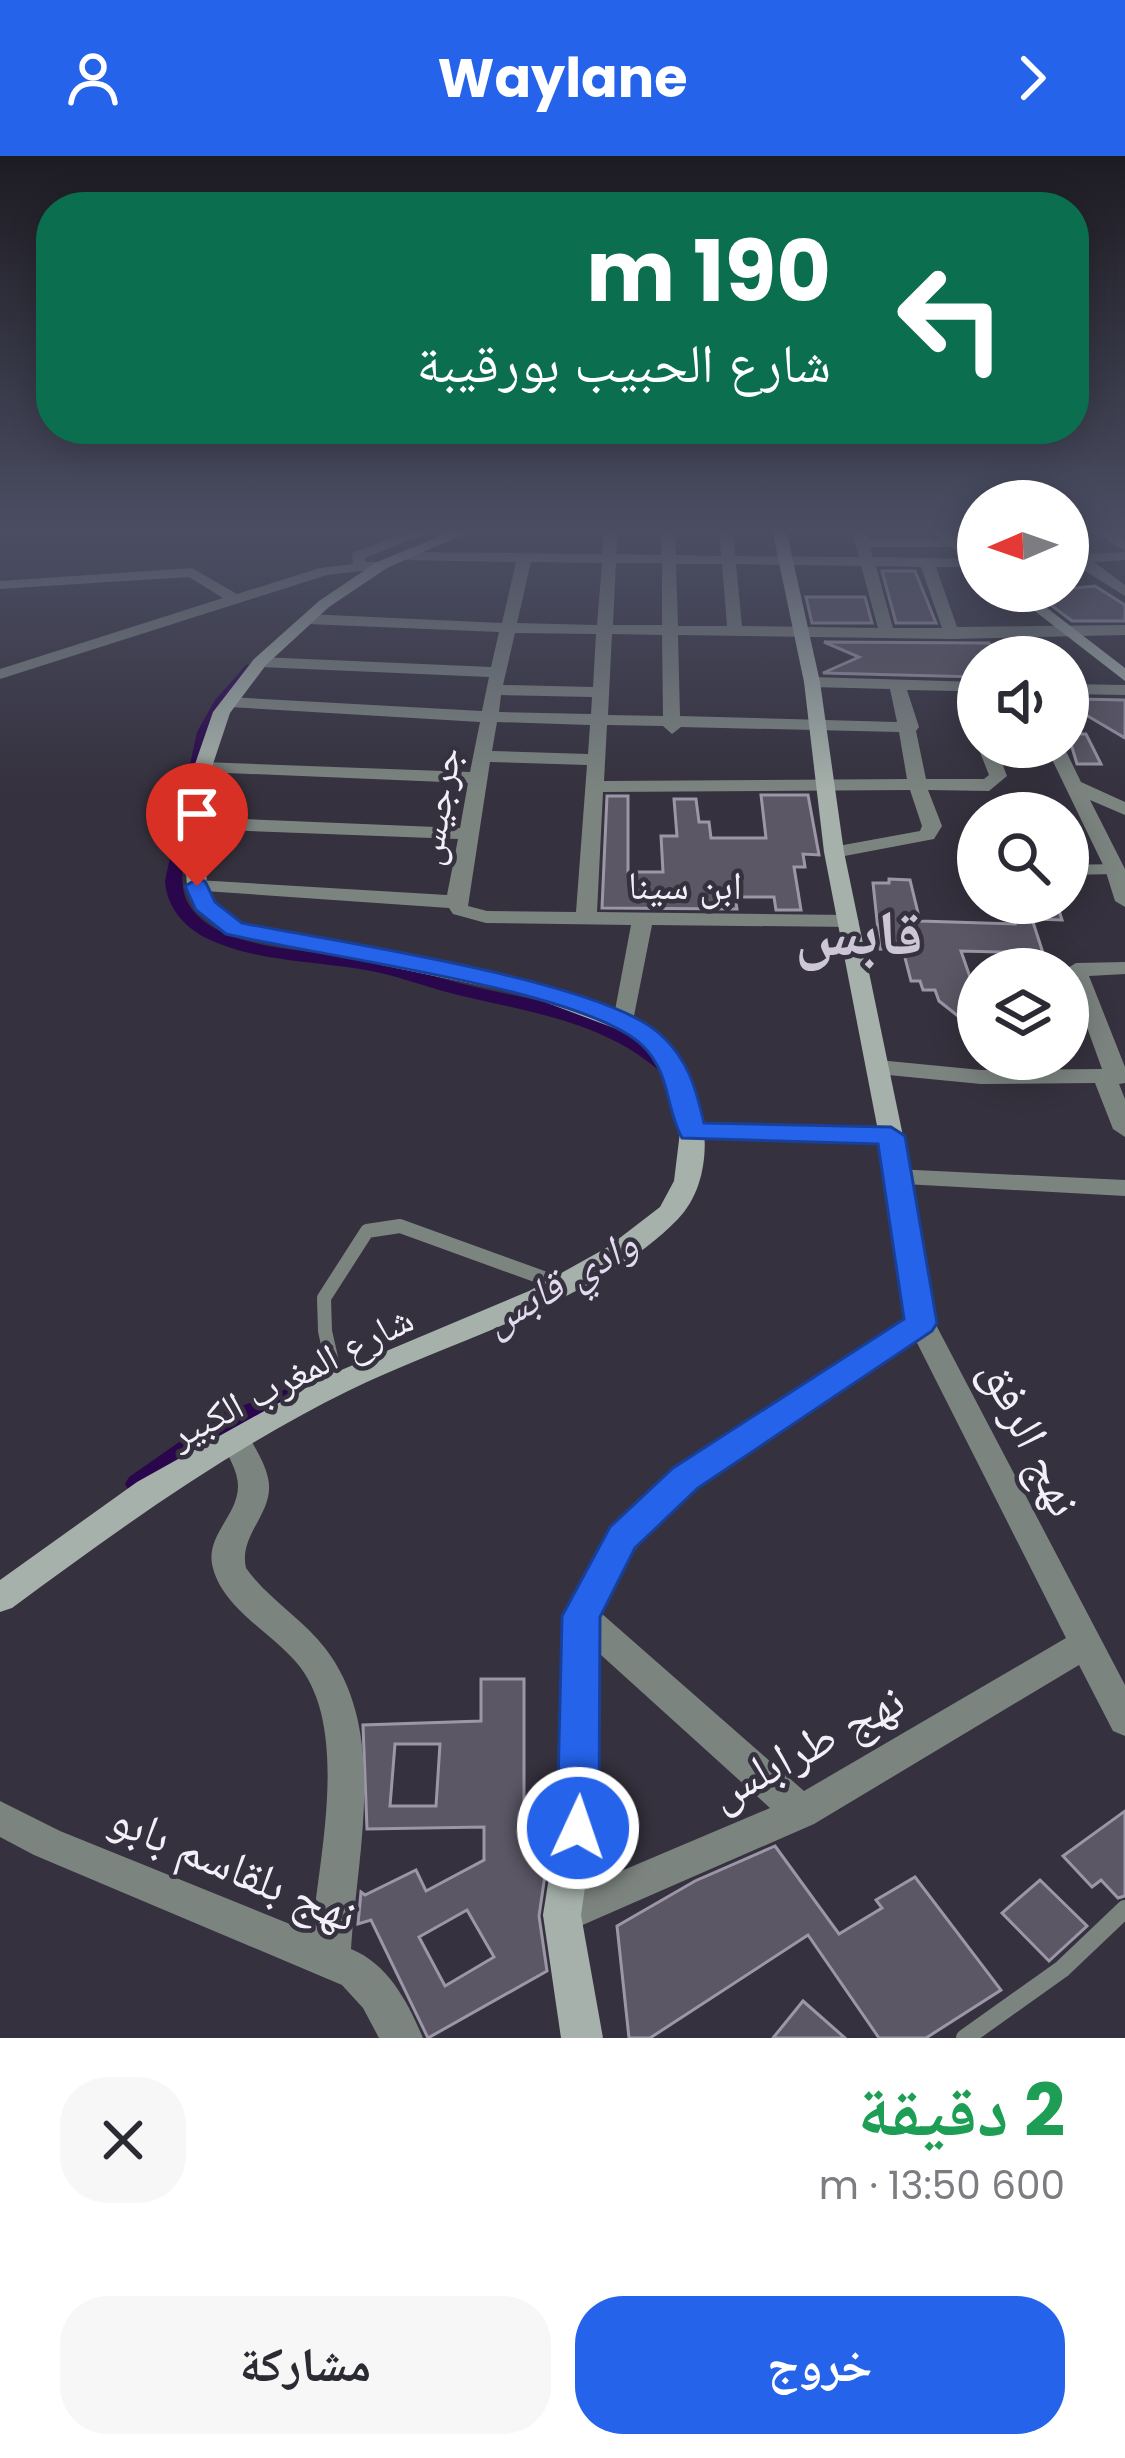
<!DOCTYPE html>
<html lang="ar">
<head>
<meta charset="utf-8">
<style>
	:root { --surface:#fff; --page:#f7f7f7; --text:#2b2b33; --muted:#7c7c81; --accent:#2563eb }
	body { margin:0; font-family:Poppins,"Noto Naskh Arabic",sans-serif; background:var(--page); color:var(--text); direction:rtl; height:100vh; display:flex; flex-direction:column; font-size:45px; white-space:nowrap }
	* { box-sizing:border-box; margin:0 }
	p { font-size:39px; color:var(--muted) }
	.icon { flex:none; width:66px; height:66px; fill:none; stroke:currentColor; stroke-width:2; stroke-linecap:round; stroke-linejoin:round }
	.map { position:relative; height:1882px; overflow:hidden; direction:ltr }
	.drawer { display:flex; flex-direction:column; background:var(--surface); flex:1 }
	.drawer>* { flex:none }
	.banner { position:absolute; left:36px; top:36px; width:1053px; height:252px; border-radius:48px; box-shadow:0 6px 30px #0003; direction:rtl; background:#0b6e4f; color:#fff; overflow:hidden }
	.needle { width:78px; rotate:268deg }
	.buttons { position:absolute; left:957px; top:324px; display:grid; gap:24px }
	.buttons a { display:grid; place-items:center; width:132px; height:132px; border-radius:50%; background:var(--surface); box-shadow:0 6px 30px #0003; font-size:60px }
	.pin { position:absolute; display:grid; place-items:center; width:102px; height:102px; color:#fff; margin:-123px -51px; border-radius:50% 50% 50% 0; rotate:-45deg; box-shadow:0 0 12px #0007 }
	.pin .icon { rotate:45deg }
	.me { position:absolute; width:132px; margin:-66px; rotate:3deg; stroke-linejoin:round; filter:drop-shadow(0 0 9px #0008) }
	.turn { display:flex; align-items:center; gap:42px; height:252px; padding:0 60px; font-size:54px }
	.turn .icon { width:156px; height:156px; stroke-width:2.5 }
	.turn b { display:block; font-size:84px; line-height:102px }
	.round { display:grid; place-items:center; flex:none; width:126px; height:126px; border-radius:48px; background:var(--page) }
	.summary { display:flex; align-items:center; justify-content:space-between; height:204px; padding:0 60px }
	h1 { font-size:72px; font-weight:700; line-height:90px; color:#1e9e55 }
	.primary-button { display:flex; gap:24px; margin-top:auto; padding:24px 60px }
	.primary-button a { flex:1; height:138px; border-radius:48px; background:var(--accent); color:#fff; font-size:48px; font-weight:700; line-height:138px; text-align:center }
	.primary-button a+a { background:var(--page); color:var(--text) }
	header { display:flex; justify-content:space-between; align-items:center; height:156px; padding:0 60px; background:var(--accent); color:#fff; font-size:54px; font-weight:700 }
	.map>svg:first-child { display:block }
</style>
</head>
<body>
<header><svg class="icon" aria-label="forward" viewBox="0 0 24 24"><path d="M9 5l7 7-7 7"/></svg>Waylane<svg class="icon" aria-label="person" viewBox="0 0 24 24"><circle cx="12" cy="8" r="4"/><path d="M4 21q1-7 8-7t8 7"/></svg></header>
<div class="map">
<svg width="1125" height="1882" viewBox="0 0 1125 1882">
	<rect width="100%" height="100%" fill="#35313e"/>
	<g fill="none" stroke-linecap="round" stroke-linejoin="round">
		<g fill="#2a074d" fill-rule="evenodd">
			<path d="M247,508L259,511C245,527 229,542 219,560C203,590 202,626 196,658C190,684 174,721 188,747C215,796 317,794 366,802C399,808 430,820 463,828C539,847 633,854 686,920L683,924H669C612,867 534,857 458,839C425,831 394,818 360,813C309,805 254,805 206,782C183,770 167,751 165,725L197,576L215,544Z"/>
			<polygon points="326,1218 335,1220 339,1227 335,1234 236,1273 149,1335 139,1339 129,1335 125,1328 129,1321 218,1259"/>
		</g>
	</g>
	<g fill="#5b5765" stroke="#9c97a7" stroke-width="3" fill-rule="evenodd">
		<polygon points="882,415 915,415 936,467 896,467"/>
		<polygon points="1095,430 1125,449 1125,465 1072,465 1034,436"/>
		<polygon points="806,441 865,441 872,467 812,467"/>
		<polygon points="824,486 989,487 995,498 978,501 978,521 823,517 859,501"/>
		<polygon points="1078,543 1125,544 1125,582 1086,559"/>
		<polygon points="1068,578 1086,578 1101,608 1077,608"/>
		<polygon points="761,639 808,639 819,699 803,698 805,711 794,711 801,754 776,754 774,741 735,741 737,753 602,752 607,640 628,640 628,716 663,716 661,680 677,680 674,643 696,643 699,666 709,666 711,682 766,682"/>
		<polygon points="889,723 910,724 920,765 1015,768 1009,747 1057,748 1062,764 1032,763 1043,797 961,795 978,844 978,886 962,874 958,860 939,845 935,834 923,834 920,825 911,825 903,794 880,793 873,727 889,727"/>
		<path d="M481,1523H524V1680L533,1675L545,1719L539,1760L547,1815L428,1882L371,1764L358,1768L361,1736L365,1739L416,1714L426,1735L484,1704V1671L367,1673L363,1569L481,1565ZM395,1588H440L436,1650H390ZM467,1754L494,1801L445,1830L419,1781Z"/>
		<polygon points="1125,1655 1125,1740 1118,1742 1101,1724 1092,1731 1063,1700"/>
		<polygon points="775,1690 839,1778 882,1752 876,1744 915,1721 1001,1834 926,1882 879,1882 808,1779 650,1882 629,1882 617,1770 695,1725"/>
		<polygon points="1040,1724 1087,1770 1049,1805 1002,1757"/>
		<polygon points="803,1845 845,1882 773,1882"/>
	</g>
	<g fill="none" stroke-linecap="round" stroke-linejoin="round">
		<polyline stroke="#7c8480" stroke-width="10" points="1068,714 1115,713"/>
		<polyline stroke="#7c8480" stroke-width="14" points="337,1228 325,1175 324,1142 367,1075 400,1070 560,1128"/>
		<polyline stroke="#7c8480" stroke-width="18" points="965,1882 1062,1813 1125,1753"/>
		<g fill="#7c8480" fill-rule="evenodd">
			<polygon points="419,373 438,373 365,402 366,406 387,406 387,412 327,419 0,523 0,513 223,442 189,421 0,433 0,425 192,412 237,438 320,412 353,408 352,397"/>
			<path d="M604,373H618L616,398L661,399V373H675L676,399L721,400L719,373H733L735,400L859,401L851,373H865L868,383H938L944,378L978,376V384L956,385L950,391H870L873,401L978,403V411H936L957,471L1125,469V479L952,483L678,479L680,560L897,566L890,533L812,531L804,526L812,521L978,526V536H975L978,571L969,566L958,535L907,534L919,571L916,575L926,623H984L989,619L978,591H996L1007,620L989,635L928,634L942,670L934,683L834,702L827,700V692L920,675L922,670L910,634L603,636L597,756L849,759L859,765L849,771L652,769L632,870L624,872L613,865L631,769L486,767L453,758L449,752L190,734L187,730L197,724L447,739L458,683L195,673L185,667L195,661L460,672L468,627L203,616L194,611L203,606L470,616L480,566L229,551L221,546L229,541L482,555L489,521L260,511L252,506L260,501L491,511L499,476L307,468L299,463L307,458L502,467L516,406L402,404L395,400L402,396L602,398ZM531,406L602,407L597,469L517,467ZM616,407H662V469H613ZM676,408H722L727,470H678ZM736,408L861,410L878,472L742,470ZM876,410L921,411L942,472H893ZM515,477L596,478L593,531L503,529ZM612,478L662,479L663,560L608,559ZM501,539L592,541L591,558L499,556ZM497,566L590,569L588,598L492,595ZM607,569L663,570L672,578L681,571L899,576L907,623L604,625ZM490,606L587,609L576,756L487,755L468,750Z"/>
			<polygon points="1068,373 1088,373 1068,378"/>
			<polygon points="1089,373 1105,373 1125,385 1125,395"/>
			<polygon points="1068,390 1083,398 1125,396 1125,404 1094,406 1125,429 1125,440 1071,406"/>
			<polygon points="1068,528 1125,529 1125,539 1068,538"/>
			<polygon points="1046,591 1064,591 1081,626 1125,646 1125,659 1090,644 1125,713 1125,751 1115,745 1105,713"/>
			<polygon points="1125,806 1125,818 1089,820 1125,911 1125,927 1119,928 1125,943 1125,981 1113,973 1095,927 981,928 878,918 866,911 878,904 981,914 1102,913 1066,813 1076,807"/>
			<polygon points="692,968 891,972 903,980 891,988 683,981 680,976 683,971"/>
			<polygon points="895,1013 1125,1024 1125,1040 886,1027 882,1021"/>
			<polygon points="921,1157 931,1160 935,1167 1125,1529 1125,1580 1113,1575 1079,1509 814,1668 562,1778 548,1772 543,1759 548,1746 770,1652 569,1470 564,1460 569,1450 581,1446 593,1450 804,1635 1066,1482 907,1167 911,1160"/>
			<path d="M237,1276L248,1279C255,1292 265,1307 268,1322C276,1356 238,1378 246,1412C268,1443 302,1462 325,1492C389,1575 357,1697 351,1793C388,1808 408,1846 423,1882H379L363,1852L342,1829L34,1699L0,1681V1645L60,1675L312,1777C319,1700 351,1569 296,1506C269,1475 220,1450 212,1408C207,1378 238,1359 238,1330C238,1315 228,1300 222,1287L226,1279Z"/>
		</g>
		<g fill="#a5b1aa" fill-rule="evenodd">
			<path d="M457,373H475L387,412L329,451L266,509L230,557L212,611L204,685L207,730L214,746L241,768C356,791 477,806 587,847C606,853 630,858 647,869C704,905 727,1012 678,1063C599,1145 450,1185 348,1235C228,1294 119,1373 12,1452L0,1456V1424L137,1326L327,1220L529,1135L608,1091L660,1051L674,1025L680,976L668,923L652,898L630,878L526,839L227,777L198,753L187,730L184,685L194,611L213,556L254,503L319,445L377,406Z"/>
			<polygon points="772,373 786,373 820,526 844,696 903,980 935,1167 931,1174 696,1330 659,1362 616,1420 598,1460 594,1490 600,1626 581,1759 603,1882 561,1882 543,1759 564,1626 560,1490 564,1460 587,1412 637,1344 674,1314 906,1163 879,980 824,696 804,526"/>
			<polygon points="928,373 943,373 978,400 978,411"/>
			<polygon points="1009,435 1025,435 1125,512 1125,525"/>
		</g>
	</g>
	<linearGradient id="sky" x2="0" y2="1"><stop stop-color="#1d1b22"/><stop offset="0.59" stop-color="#4b4e63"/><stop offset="1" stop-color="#4b4e63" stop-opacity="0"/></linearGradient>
	<rect width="1125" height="636" fill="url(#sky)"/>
	<path fill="#2563eb" stroke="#184099" stroke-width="3" d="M197,723L205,725L215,746L242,767C331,785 601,824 660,878C688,903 696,932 704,967L891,971L905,980L937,1167L932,1175L698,1332L635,1392L600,1461L599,1672L593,1686L578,1691L563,1686L557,1672L562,1460L610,1371L673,1312L904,1163L878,988L682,982C665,951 671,918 643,890C585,833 316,800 226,778L196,754L185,730Z"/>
	<g text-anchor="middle" stroke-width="9" stroke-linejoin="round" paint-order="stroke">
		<g font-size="39" fill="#f2eff8" stroke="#35313e">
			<text transform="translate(437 650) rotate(-80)" y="14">جرجيس</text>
			<text x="685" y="743">ابن سينا</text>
			<text transform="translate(291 1220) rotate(-27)" y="14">شارع المغرب الكبير</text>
		</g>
		<g font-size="42" font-style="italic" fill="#e2dbf0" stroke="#35313e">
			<text transform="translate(560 1125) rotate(-30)" y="15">وادي قابس</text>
		</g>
		<g font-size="48" fill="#f2eff8" stroke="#35313e">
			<text transform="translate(1032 1281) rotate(64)" y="17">نهج الرفق</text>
			<text transform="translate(806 1590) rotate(-28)" y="17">نهج طرابلس</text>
			<text transform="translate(234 1710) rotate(23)" y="17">نهج بلقاسم بابو</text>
		</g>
		<g font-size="63" font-weight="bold" fill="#ccc6d7" stroke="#35313e">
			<text x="859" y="799">قابس</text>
		</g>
	</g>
</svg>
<div class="buttons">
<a><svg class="needle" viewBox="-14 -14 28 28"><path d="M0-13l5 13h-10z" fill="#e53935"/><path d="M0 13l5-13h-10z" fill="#7c7c81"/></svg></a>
<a><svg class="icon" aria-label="sound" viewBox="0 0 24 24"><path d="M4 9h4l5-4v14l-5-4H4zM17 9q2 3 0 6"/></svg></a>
<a><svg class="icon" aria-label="search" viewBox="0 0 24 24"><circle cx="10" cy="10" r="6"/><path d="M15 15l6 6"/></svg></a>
<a><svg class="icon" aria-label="layers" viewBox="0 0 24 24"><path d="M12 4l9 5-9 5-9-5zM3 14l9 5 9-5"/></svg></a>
</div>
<div class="pin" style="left:197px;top:730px;background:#d93025"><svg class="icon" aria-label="arrive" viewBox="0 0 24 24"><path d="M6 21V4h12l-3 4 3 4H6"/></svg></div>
<svg class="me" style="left:578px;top:1672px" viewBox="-20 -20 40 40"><circle r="17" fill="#2563eb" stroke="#fff" stroke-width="3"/><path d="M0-11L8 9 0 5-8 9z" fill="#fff"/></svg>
<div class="banner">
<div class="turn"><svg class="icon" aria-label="left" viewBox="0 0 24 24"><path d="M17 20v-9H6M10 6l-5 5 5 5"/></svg><div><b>190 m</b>شارع الحبيب بورقيبة</div></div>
</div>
</div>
<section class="drawer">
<div class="summary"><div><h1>2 دقيقة</h1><p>600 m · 13:50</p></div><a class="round"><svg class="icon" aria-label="close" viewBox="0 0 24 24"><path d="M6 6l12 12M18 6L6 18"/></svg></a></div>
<div class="primary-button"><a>خروج</a><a>مشاركة</a></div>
</section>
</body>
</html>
